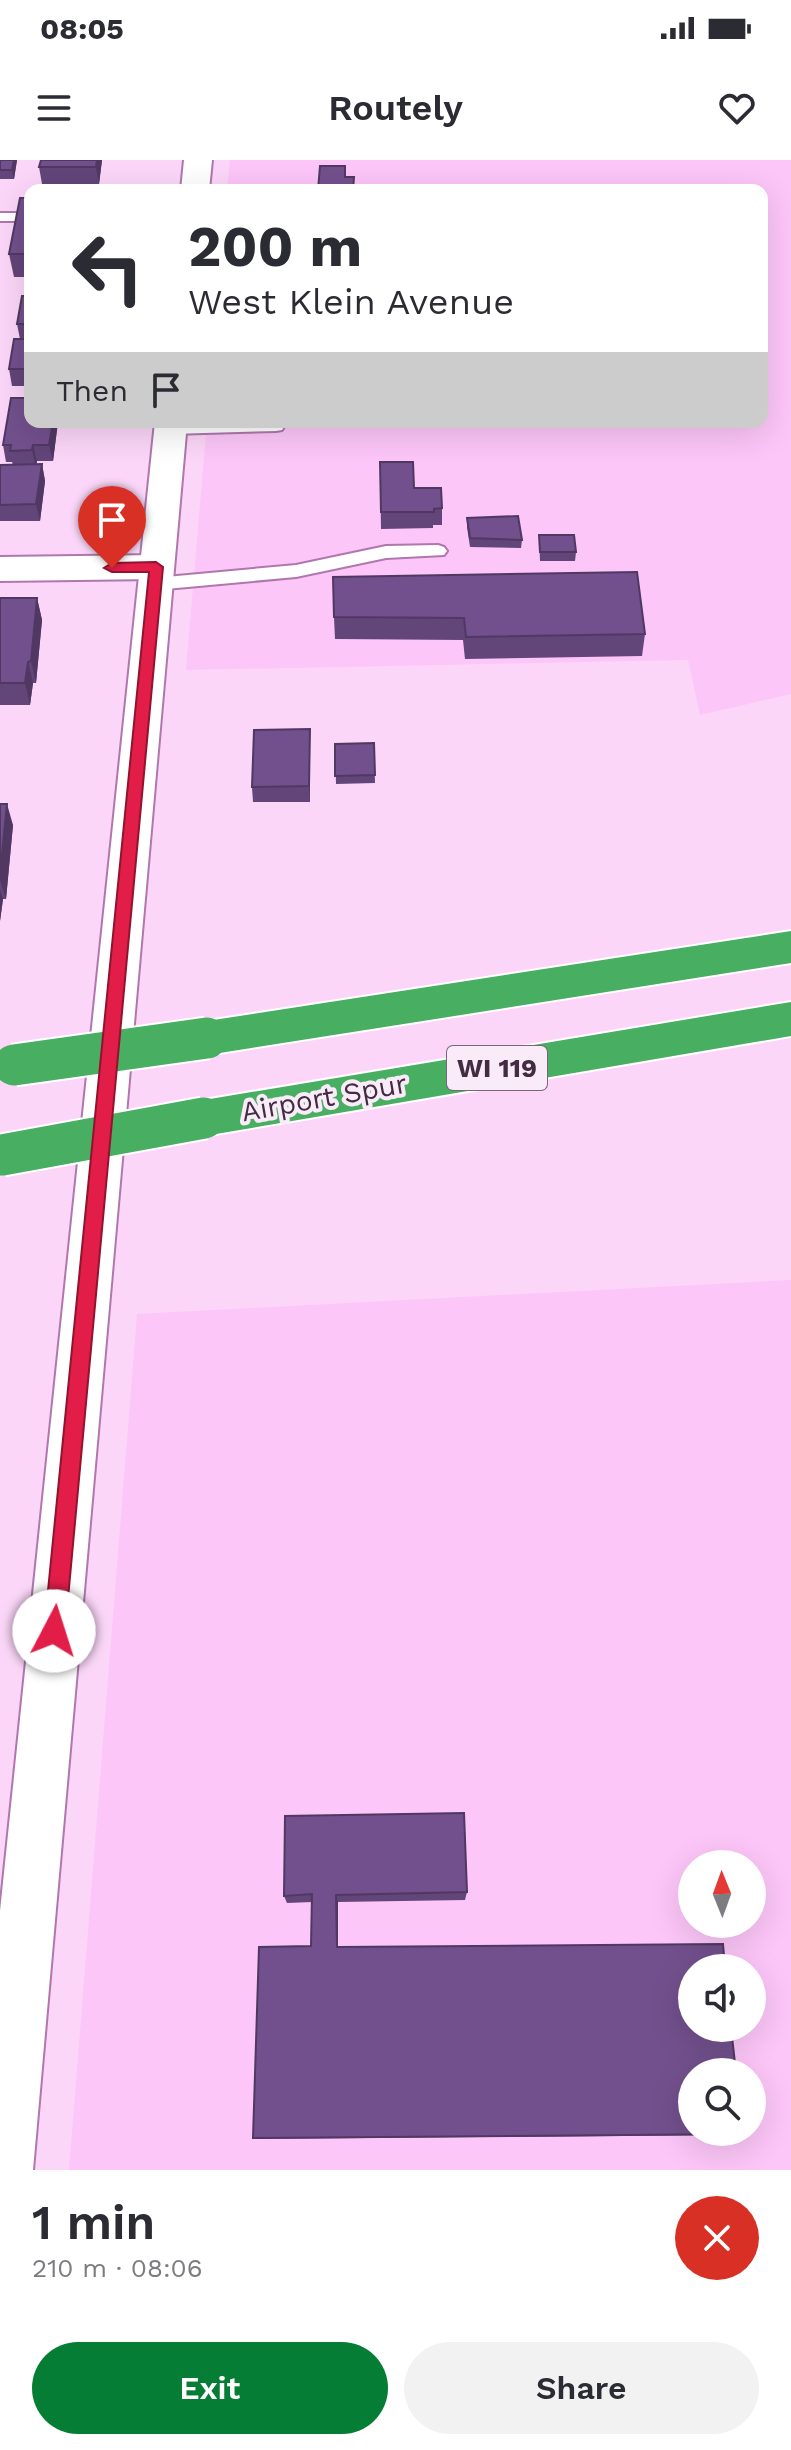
<!DOCTYPE html>
<html lang="en">
<head>
<meta charset="utf-8">
<style>
	:root { --surface:#fff; --page:#f2f2f3; --text:#2b2b33; --muted:#7c7c81; --accent:#057d34 }
	body { margin:0; font-family:"Work Sans",sans-serif; background:var(--page); color:var(--text); height:100vh; display:flex; flex-direction:column; font-size:30px; white-space:nowrap }
	* { box-sizing:border-box; margin:0 }
	p { font-size:26px; color:var(--muted) }
	.icon { flex:none; width:44px; height:44px; fill:none; stroke:currentColor; stroke-width:2; stroke-linecap:round; stroke-linejoin:round }
	.map { position:relative; height:2010px; overflow:hidden }
	.side { display:flex; flex-direction:column; background:var(--surface); flex:1 }
	.side>* { flex:none }
	.banner { position:absolute; left:24px; top:24px; width:744px; height:244px; border-radius:16px; box-shadow:0 8px 32px #0002; background:#fff; color:var(--text); overflow:hidden }
	.needle { width:52px; rotate:359deg }
	.tools { position:absolute; left:678px; top:1690px; display:grid; gap:16px }
	.tools a { display:grid; place-items:center; width:88px; height:88px; border-radius:50%; background:var(--surface); box-shadow:0 8px 32px #0002; font-size:40px }
	.pin { position:absolute; display:grid; place-items:center; width:68px; height:68px; color:#fff; margin:-82px -34px; border-radius:50% 50% 50% 0; rotate:-45deg; box-shadow:0 0 8px #0007 }
	.pin .icon { rotate:45deg }
	.me { position:absolute; width:88px; margin:-44px; rotate:5deg; stroke-linejoin:round; filter:drop-shadow(0 0 6px #0008) }
	.turn { display:flex; align-items:center; gap:28px; height:168px; padding:0 32px; font-size:36px }
	.turn .icon { width:104px; height:104px; stroke-width:2.5 }
	.turn b { display:block; font-size:56px; line-height:68px }
	.then { display:flex; align-items:center; height:76px; padding:0 32px; background:#0003; gap:16px; font-size:30px }
	.round { display:grid; place-items:center; flex:none; width:84px; height:84px; border-radius:42px; background:var(--page) }
	.head { display:flex; align-items:center; justify-content:space-between; height:136px; padding:0 32px }
	h1 { font-size:48px; font-weight:600; line-height:60px }
	.button { display:flex; gap:16px; margin-top:auto; padding:16px 32px }
	.button a { flex:1; height:92px; border-radius:48px; background:var(--accent); color:#fff; font-size:32px; font-weight:600; line-height:92px; text-align:center }
	.button a+a { background:var(--page); color:var(--text) }
	.status { display:flex; justify-content:space-between; align-items:center; height:56px; padding:0 40px; background:var(--surface); direction:ltr }
	.status svg { height:22px; fill:currentColor }
	header { display:flex; justify-content:space-between; align-items:center; height:104px; padding:0 32px; background:var(--surface); font-size:36px; font-weight:600 }
	.map>svg:first-child { display:block }
</style>
</head>
<body>
<div class="status"><b>08:05</b><svg viewBox="0 0 49 12"><path d="M0 12V9h3v3zM5 12V6h3v6zM10 12V3h3v9zM15 12V0h3v12zM26 1h20v11H26zM47 4h2v5h-2z"/></svg></div>
<header><svg class="icon" aria-label="menu" viewBox="0 0 24 24"><path d="M4 6h16M4 12h16M4 18h16"/></svg>Routely<svg class="icon" aria-label="heart" viewBox="0 0 24 24"><path d="M12 20l-8-8c-3-5 5-10 8-4 3-6 11-1 8 4z"/></svg></header>
<div class="map">
<svg width="791" height="2010" viewBox="0 0 791 2010">
	<rect width="100%" height="100%" fill="#fbd6f8"/>
	<g fill="#fcc6f8" fill-rule="evenodd">
		<polygon points="230,0 791,0 791,534 700,555 688,500 186,510 207,262 762,262 762,30 227,30"/>
		<path d="M791,1120V2010H69L137,1154ZM692,1704H752V1764H692ZM692,1808H752V1868H692ZM692,1912H752V1972H692Z"/>
	</g>
	<g fill="none" stroke-linecap="round" stroke-linejoin="round">
		<g stroke="#b077ad" stroke-width="4">
			<g id="lane">
				<rect x="0" y="53" width="30" height="8"/>
				<polygon points="237,262 287,262 282,270 276,271 170,274 162,269 170,264"/>
				<polygon points="438,385 444,387 447,391 444,395 386,398 296,417 155,430 146,424 155,418 296,405 386,386"/>
			</g>
		</g>
		<g stroke="#b077ad" stroke-width="4">
			<polygon id="street" points="156,395 168,399 173,407 168,415 156,419 0,421 0,397"/>
		</g>
		<g stroke="#b077ad" stroke-width="4">
			<g id="secondary">
				<polygon points="184,0 212,0 209,30 181,30"/>
				<polygon points="155,262 187,262 33,2010 0,2010 0,1751"/>
			</g>
		</g>
		<g stroke="#fff" stroke-width="4">
			<g id="highway">
				<polygon points="791,771 791,803 207,895 192,890 186,878 192,866 207,861"/>
				<polygon points="791,842 791,876 204,976 189,971 182,958 189,945 204,940"/>
			</g>
		</g>
		<use href="#lane" fill="#fff" fill-rule="evenodd"/>
		<use href="#street" fill="#fff" fill-rule="evenodd"/>
		<use href="#secondary" fill="#fff" fill-rule="evenodd"/>
		<use href="#highway" fill="#48ae61" fill-rule="evenodd"/>
		<g stroke="#fff" stroke-width="45" stroke-linecap="butt">
			<g id="highway-bridge">
				<polyline points="14,905 207,878"/>
				<polyline points="2,995 204,958"/>
			</g>
		</g>
		<use href="#highway-bridge" stroke="#48ae61" stroke-width="41"/>
	</g>
	<g fill="#624579">
		<polygon points="0,0 17,0 14,19 0,19"/>
		<polygon points="41,0 102,0 99,24 42,24 39,7"/>
		<polygon points="30,38 30,117 14,117 9,94"/>
		<polygon points="30,136 30,226 12,226 9,209 20,179 17,164"/>
		<polygon points="30,262 58,262 53,301 37,301 36,304 42,304 45,321 40,361 0,361 0,305 13,305 12,302 6,302 3,285"/>
		<polygon points="380,302 442,348 442,365 433,365 433,368 381,369"/>
		<polygon points="467,358 522,380 521,388 470,387 467,367"/>
		<polygon points="539,375 576,392 575,401 540,401"/>
		<polygon points="637,412 645,474 642,496 465,499 463,480 335,479 334,457"/>
		<polygon points="0,438 37,438 42,460 36,523 33,523 30,545 0,545"/>
		<polygon points="374,583 375,623 336,624 335,584"/>
		<polygon points="310,585 310,642 253,642 252,627"/>
		<polygon points="0,644 13,665 6,739 3,739 0,761"/>
		<polygon points="285,1656 467,1732 465,1740 338,1742 338,1787 742,1974 732,1975 257,1979 253,1978 311,1786 312,1742 287,1743 284,1736"/>
	</g>
	<g fill="#503863">
		<polygon points="14,0 17,0 14,19 12,10"/>
		<polygon points="97,0 102,0 99,24 96,7"/>
		<polygon points="53,262 58,262 53,301 49,285"/>
		<polygon points="33,285 37,301 36,307 32,290"/>
		<polygon points="42,304 45,321 40,361 36,344"/>
		<polygon points="37,438 42,460 36,523 31,501"/>
		<polygon points="28,502 33,523 30,545 25,523"/>
		<polygon points="310,569 310,642 309,626"/>
		<polygon points="7,644 13,665 6,739 0,720 0,714"/>
		<polygon points="0,730 3,739 0,761"/>
		<polygon points="336,1735 338,1742 338,1793 337,1787"/>
	</g>
	<g fill="#72508d" stroke="#503863" stroke-width="2">
		<polygon points="0,0 14,0 12,10 0,10"/>
		<polygon points="41,0 97,0 96,7 39,7"/>
		<polygon points="320,6 345,6 345,17 354,17 353,30 318,30"/>
		<polygon points="20,38 30,38 30,94 9,94"/>
		<polygon points="22,136 30,136 30,164 17,164"/>
		<polygon points="14,179 30,179 30,209 9,209"/>
		<polygon points="11,238 30,238 30,262 53,262 49,285 33,285 32,290 10,291 11,285 3,285"/>
		<polygon points="380,302 413,302 414,328 441,328 442,348 434,349 434,352 381,352"/>
		<polygon points="42,304 36,344 0,345 0,305"/>
		<polygon points="518,356 522,380 470,378 467,358"/>
		<polygon points="539,375 574,375 576,392 540,392"/>
		<polygon points="637,412 645,474 466,477 464,458 334,457 333,417"/>
		<polygon points="0,438 37,438 31,501 28,502 25,523 0,523"/>
		<polygon points="310,569 309,626 252,627 254,570"/>
		<polygon points="374,583 375,615 335,616 335,584"/>
		<polygon points="0,644 7,644 0,714"/>
		<polygon points="464,1653 467,1732 336,1735 337,1787 723,1784 725,1808 692,1808 692,1868 731,1868 736,1912 692,1912 692,1972 742,1972 742,1974 253,1978 259,1787 311,1786 312,1734 284,1736 285,1656"/>
	</g>
	<polygon fill="#e11d48" stroke="#92132f" stroke-width="2" points="156,402 163,407 65,1471 62,1478 54,1481 47,1478 44,1471 149,412 112,412 104,408 112,403"/>
	<g text-anchor="middle" stroke-width="8" stroke-linejoin="round" paint-order="stroke">
		<rect fill="#f9ecf8" stroke="#7a6579" stroke-width="2" x="447" y="886" width="100" height="44" rx="6"/>
		<g font-size="26" font-weight="bold" fill="#432b42">
			<text x="497" y="917">WI 119</text>
		</g>
		<g font-size="28" fill="#432b42" stroke="#f9ecf8">
			<text transform="translate(324 937) rotate(-10)" y="10">Airport Spur</text>
		</g>
	</g>
</svg>
<div class="tools">
<a><svg class="needle" viewBox="-14 -14 28 28"><path d="M0-13l5 13h-10z" fill="#e53935"/><path d="M0 13l5-13h-10z" fill="#7c7c81"/></svg></a>
<a><svg class="icon" aria-label="sound" viewBox="0 0 24 24"><path d="M4 9h4l5-4v14l-5-4H4zM17 9q2 3 0 6"/></svg></a>
<a><svg class="icon" aria-label="search" viewBox="0 0 24 24"><circle cx="10" cy="10" r="6"/><path d="M15 15l6 6"/></svg></a>
</div>
<div class="pin" style="left:112px;top:408px;background:#d93025"><svg class="icon" aria-label="arrive" viewBox="0 0 24 24"><path d="M6 21V4h12l-3 4 3 4H6"/></svg></div>
<svg class="me" style="left:54px;top:1471px" viewBox="-20 -20 40 40"><circle r="19" fill="#fff"/><path d="M0-13L10 11 0 6-10 11z" fill="#e11d48"/></svg>
<div class="banner">
<div class="turn"><svg class="icon" aria-label="left" viewBox="0 0 24 24"><path d="M17 20v-9H6M10 6l-5 5 5 5"/></svg><div><b>200 m</b>West Klein Avenue</div></div>
<div class="then">Then<svg class="icon" aria-label="arrive" viewBox="0 0 24 24"><path d="M6 21V4h12l-3 4 3 4H6"/></svg></div>
</div>
</div>
<section class="side">
<div class="head"><div><h1>1 min</h1><p>210 m · 08:06</p></div><a class="round" style="background:#d93025;color:#fff"><svg class="icon" aria-label="close" viewBox="0 0 24 24"><path d="M6 6l12 12M18 6L6 18"/></svg></a></div>
<div class="button"><a>Exit</a><a>Share</a></div>
</section>
</body>
</html>
